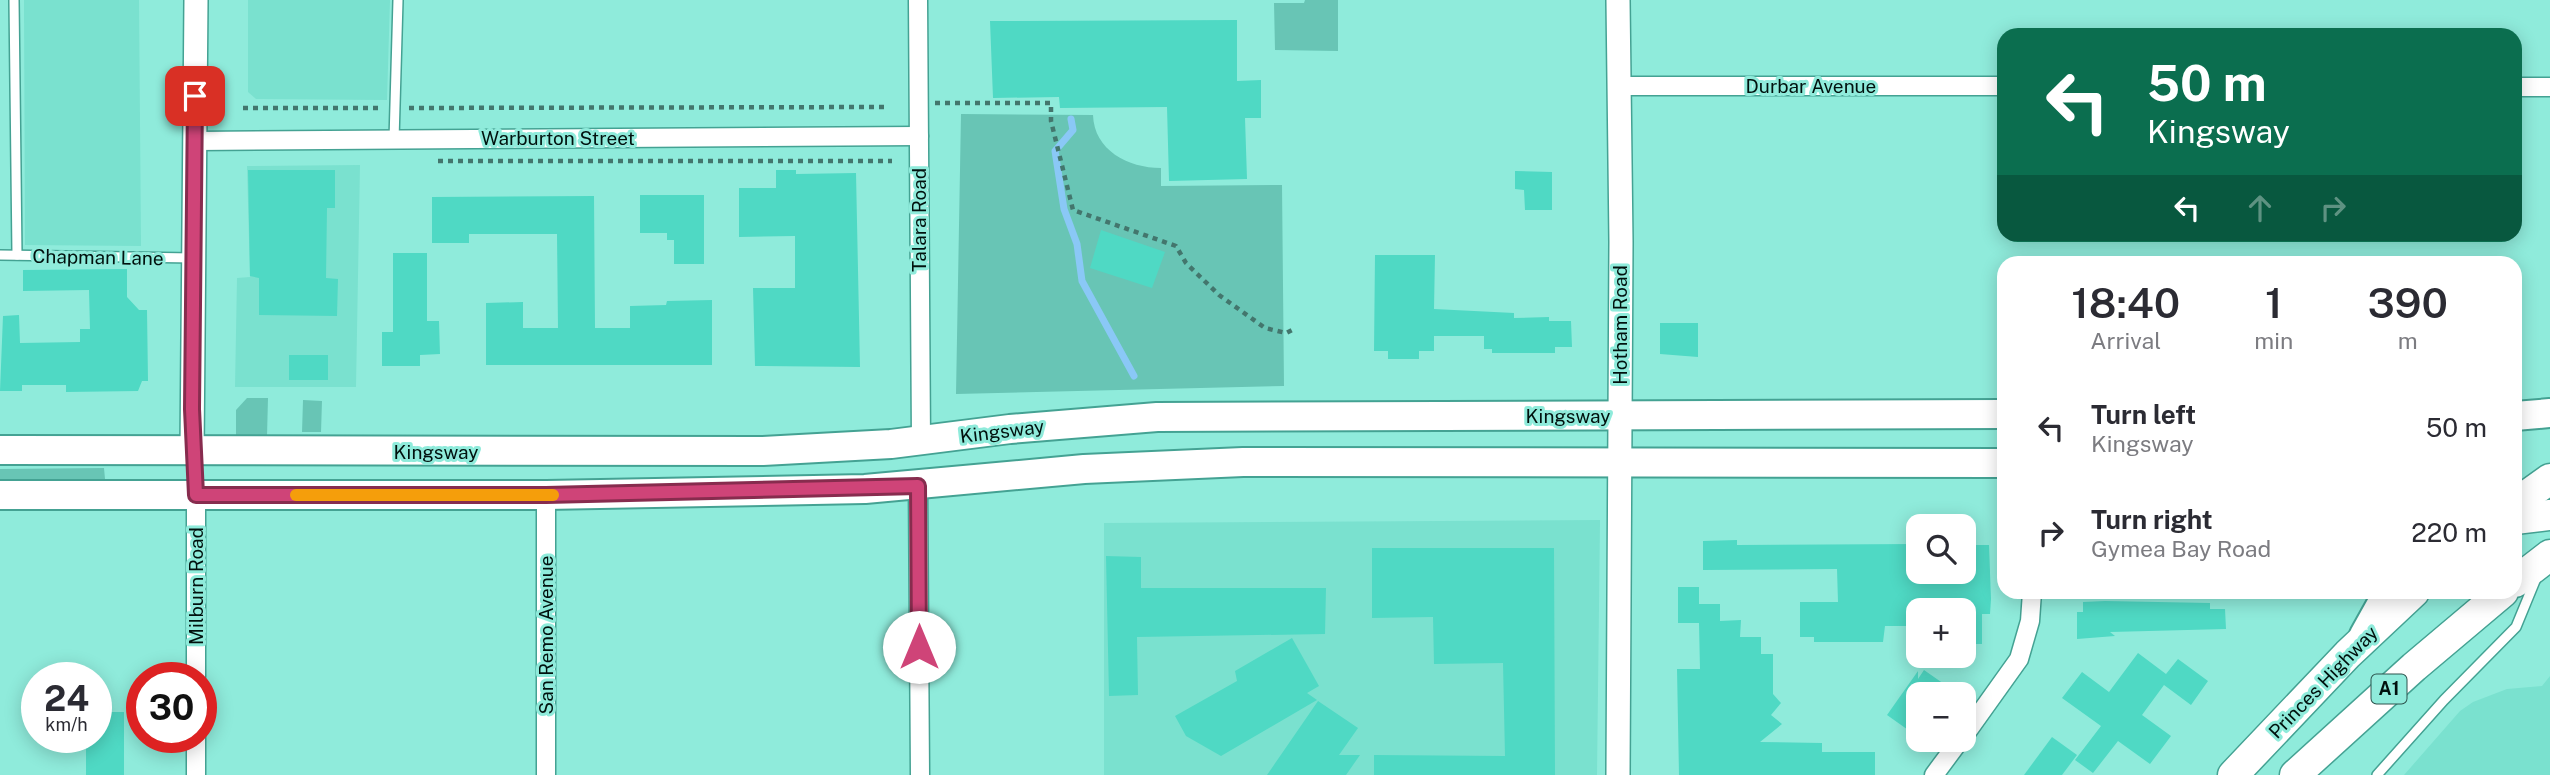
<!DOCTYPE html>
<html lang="en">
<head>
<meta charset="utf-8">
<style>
	:root { --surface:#fff; --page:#f7f7f7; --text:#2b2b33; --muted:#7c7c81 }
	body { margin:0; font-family:"Public Sans",sans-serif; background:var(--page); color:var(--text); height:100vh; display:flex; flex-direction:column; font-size:26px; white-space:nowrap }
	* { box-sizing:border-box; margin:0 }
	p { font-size:23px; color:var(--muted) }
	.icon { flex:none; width:38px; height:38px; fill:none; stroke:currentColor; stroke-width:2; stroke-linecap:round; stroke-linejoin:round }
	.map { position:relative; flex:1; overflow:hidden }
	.drawer { position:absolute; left:1997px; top:256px; width:525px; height:343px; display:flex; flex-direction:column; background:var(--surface); border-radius:21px; box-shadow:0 4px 18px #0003 }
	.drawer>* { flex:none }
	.guide { position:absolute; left:1997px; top:28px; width:525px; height:214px; border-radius:21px; box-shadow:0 4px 18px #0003; background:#0b6e4f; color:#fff; overflow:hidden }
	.tools { position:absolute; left:1906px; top:514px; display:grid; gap:14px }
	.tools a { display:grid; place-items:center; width:70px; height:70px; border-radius:14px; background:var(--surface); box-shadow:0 4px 18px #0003; font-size:35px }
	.speed { position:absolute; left:21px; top:662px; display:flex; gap:14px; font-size:35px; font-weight:700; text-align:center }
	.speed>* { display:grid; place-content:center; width:91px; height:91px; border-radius:50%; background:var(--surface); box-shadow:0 4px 18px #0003; line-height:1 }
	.speed small { font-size:18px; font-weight:400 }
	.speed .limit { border:10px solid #d22; background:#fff; color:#111 }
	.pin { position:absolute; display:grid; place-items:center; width:60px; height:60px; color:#fff; margin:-30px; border-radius:14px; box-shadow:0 4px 10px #0006 }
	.me { position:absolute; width:77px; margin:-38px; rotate:0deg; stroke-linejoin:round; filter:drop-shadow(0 0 5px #0008) }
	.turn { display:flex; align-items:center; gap:24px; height:147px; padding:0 35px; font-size:32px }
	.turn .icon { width:91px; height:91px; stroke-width:2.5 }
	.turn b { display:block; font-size:49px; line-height:60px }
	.lanes { display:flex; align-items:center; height:66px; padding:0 35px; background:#0003; justify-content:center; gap:35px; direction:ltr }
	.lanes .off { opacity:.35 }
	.eta { display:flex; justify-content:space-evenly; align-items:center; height:119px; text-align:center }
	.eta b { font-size:42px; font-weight:600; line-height:49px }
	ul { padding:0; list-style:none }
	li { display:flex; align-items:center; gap:21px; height:105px; padding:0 35px }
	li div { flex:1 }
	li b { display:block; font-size:26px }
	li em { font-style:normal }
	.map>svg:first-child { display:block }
</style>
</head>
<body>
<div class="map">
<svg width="2550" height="775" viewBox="0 0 2550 775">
	<rect width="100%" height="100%" fill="#8febdb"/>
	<g fill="#7ae1cf">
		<polygon points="24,0 139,0 141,246 25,245"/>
		<polygon points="248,0 390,0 387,100 256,99 248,92"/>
		<polygon points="360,165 356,387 235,387 237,278 250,277 247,166"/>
		<polygon points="1600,520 1597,775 1104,775 1104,523"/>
		<polygon points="2550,676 2550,775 2404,775 2460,711 2473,702 2507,689 2542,686"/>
	</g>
	<g fill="#68c5b5">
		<polygon points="1305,0 1338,0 1338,51 1275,50 1274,3 1304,3"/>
		<path d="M961,114L1093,115C1094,150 1128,168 1161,168V186L1282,185L1284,386L956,394Z"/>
		<polygon points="247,398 268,398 267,436 236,436 236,410"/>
		<polygon points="303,400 322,401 321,432 302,432"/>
		<polygon points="104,468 105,479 99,480 0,481 0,469"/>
	</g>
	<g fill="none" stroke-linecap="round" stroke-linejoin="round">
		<polyline stroke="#8ac8f6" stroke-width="7" points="1071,119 1073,130 1055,151 1064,209 1077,244 1082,281 1134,376"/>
	</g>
	<g fill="#4fd9c4">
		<polygon points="1237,20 1237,81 1261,80 1261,118 1245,118 1247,179 1169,181 1167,107 1060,108 1059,97 993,98 990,21"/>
		<polygon points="248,170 335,170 335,208 327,208 326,278 338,279 337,316 259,315 259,278 250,276"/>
		<polygon points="776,170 796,170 796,174 856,173 860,367 755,366 753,288 795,288 795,236 739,237 739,188 776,188"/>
		<polygon points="1515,171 1552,172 1552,210 1525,210 1524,190 1515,189"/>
		<polygon points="640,195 704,195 704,264 674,264 674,240 667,240 667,233 640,233"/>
		<polygon points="594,196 595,328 630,328 630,306 666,305 667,301 712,300 712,365 486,365 486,303 523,302 523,328 558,328 557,234 469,234 469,243 432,243 432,197"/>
		<polygon points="1101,230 1165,252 1152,288 1090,268"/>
		<polygon points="393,253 427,253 427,321 439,321 440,354 420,355 420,366 382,366 382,332 393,332"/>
		<polygon points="1375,255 1435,255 1434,309 1514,313 1514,318 1549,317 1549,321 1571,321 1572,347 1555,347 1555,353 1492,353 1492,349 1484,349 1484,336 1434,336 1434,351 1419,351 1419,359 1388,359 1388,351 1374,351"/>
		<polygon points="127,269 127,297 139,310 147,310 148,381 142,381 138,391 66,392 66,385 22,385 22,391 0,391 3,316 19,315 20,343 80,342 80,329 90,329 89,290 23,291 23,270"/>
		<polygon points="1660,323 1698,323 1698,357 1660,354"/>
		<rect x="289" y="355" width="39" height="25"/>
		<polygon points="1737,540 1737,545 1918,544 1918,572 1964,572 1964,545 1989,545 1991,599 1990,614 1982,614 1982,644 1964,644 1964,611 1918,611 1918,626 1885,626 1883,642 1814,642 1814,637 1800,637 1800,602 1838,602 1837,569 1703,570 1703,541"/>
		<polygon points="1372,548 1554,548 1555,775 1374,775 1374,755 1505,756 1503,663 1434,664 1433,617 1372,618"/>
		<polygon points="1106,556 1141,557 1141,588 1326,588 1325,634 1137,637 1138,695 1109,696"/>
		<polygon points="1678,587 1699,587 1699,604 1720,604 1720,621 1741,620 1740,637 1761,637 1761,654 1773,654 1773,694 1781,703 1771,715 1782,724 1760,742 1822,743 1822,752 1875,752 1875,775 1679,775 1677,669 1700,669 1699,623 1678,623"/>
		<polygon points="2105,601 2210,603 2210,609 2225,609 2226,629 2110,632 2115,636 2077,639 2077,612 2083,612 2083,602"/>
		<polygon points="1292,638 1319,686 1307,693 1317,700 1221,756 1186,736 1175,716 1237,681 1235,671"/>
		<polygon points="2138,653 2166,674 2178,659 2208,681 2191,705 2164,685 2142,715 2171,736 2150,764 2118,741 2093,773 2075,760 2101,726 2062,698 2082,672 2109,692"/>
		<polygon points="1924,670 1944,684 1937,695 1918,695 1918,722 1911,732 1887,715 1918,671 1918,679"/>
		<polygon points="1318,701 1358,728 1339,755 1360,755 1346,775 1267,775"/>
		<polygon points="96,712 124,712 124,775 86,775 86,737 96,737"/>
		<polygon points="2052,737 2077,755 2062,775 2024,775"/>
	</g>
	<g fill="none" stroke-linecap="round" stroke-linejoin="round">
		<g stroke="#44a293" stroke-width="12">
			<g id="service">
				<polyline points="14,0 17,255"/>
				<polyline points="394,140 398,0"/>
				<polyline points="0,255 194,258"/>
				<polyline points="2377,775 2444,700 2516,627 2537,576"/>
			</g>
		</g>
		<g stroke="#44a293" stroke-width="21">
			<g id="minor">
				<polyline points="918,0 921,440"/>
				<polyline points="1618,86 2004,86"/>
				<polyline points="2515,87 2550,87"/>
				<polyline points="196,141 919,136"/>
				<polyline points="918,486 920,775"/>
				<polyline points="196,495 196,677"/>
				<polyline points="1964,736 2019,659 2030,621 2032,592"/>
				<polyline points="196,775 196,737"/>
				<polyline points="546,775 546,495"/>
				<polyline points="1934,775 1960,740"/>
			</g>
		</g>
		<g stroke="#44a293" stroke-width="26">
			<g id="tertiary">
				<polyline points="1618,0 1621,242 1618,775"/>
				<polyline points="192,451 196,0"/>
			</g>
		</g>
		<g stroke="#44a293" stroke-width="32">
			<g id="primary">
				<polyline points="2515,416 2550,413"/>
				<polyline points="0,450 763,451 891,444 1010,429 1157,417 2004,414"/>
				<polyline points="0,495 546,495 865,489 1084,469 1243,462 2004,463"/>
				<polyline points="2364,635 2388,592"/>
			</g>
		</g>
		<g stroke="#44a293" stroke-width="33">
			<g id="trunk">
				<polyline points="2515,504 2550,479"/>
				<polyline points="2515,519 2550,515"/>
				<polyline points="2515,582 2550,555"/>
				<polyline points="2233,775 2348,654 2414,592"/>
				<polyline points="2295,775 2414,667 2503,592"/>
			</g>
		</g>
		<g stroke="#43766d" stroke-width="4.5" stroke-dasharray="5 5" stroke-linecap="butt">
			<polyline points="935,103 1051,103 1051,121 1073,210 1176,246 1186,263 1219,295 1265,328 1286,333 1296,328"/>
			<polyline points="243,108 382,108"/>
			<polyline points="409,108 887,107"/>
			<polyline points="438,161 892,161"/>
		</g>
		<use href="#service" stroke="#fff" stroke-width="9"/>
		<use href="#minor" stroke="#fff" stroke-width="18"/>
		<use href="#tertiary" stroke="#fff" stroke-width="23"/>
		<use href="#primary" stroke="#fff" stroke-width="28"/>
		<use href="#trunk" stroke="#fff" stroke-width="30"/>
	</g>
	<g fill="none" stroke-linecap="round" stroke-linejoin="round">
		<g stroke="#872c4e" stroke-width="18">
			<polyline id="route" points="195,96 192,409 196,495 546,495 918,486 919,647"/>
		</g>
		<use href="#route" stroke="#cf4478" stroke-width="12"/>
		<polyline stroke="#f59e0b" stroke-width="12" points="296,495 553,495"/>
	</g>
	<g text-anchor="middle" stroke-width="6" stroke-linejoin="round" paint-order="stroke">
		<rect fill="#8febdb" stroke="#2c524c" stroke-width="2" x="2371.5" y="674.5" width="35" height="29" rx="5"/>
		<g font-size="18" font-weight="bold" fill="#01110e">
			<text x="2389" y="695">A1</text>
		</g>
		<g font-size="19" fill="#01110e" stroke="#8febdb">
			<text x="1811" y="93">Durbar Avenue</text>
			<text x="558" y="145">Warburton Street</text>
			<text transform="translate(919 220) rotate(-90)" y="7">Talara Road</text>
			<text transform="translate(98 257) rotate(1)" y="7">Chapman Lane</text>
			<text transform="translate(1620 325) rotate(-90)" y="7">Hotham Road</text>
			<text x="1568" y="423">Kingsway</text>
			<text transform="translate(1002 431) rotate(-7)" y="7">Kingsway</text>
			<text x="436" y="459">Kingsway</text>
			<text transform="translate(196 586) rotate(-90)" y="7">Milburn Road</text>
			<text transform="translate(546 635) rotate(-90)" y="7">San Remo Avenue</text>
			<text transform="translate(2323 682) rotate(-46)" y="7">Princes Highway</text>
		</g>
	</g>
</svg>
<div class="tools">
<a><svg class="icon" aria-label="search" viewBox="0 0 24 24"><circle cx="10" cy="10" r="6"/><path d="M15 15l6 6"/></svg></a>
<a>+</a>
<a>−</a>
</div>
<div class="speed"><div>24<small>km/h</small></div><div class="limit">30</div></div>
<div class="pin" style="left:195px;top:96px;background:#d93025"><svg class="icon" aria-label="arrive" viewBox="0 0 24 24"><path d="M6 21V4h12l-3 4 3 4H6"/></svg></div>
<svg class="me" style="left:919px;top:647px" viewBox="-20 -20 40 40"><circle r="19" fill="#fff"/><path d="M0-13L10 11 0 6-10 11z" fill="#cf4478"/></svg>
<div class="guide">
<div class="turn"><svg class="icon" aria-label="left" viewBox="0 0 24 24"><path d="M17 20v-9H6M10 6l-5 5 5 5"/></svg><div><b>50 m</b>Kingsway</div></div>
<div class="lanes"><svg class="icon" aria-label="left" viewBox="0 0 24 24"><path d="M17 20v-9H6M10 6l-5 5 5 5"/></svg><svg class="icon off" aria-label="ahead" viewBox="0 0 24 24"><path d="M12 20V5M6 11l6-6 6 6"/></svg><svg class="icon off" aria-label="right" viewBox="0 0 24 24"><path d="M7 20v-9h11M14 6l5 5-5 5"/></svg></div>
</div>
<section class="drawer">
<div class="eta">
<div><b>18:40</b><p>Arrival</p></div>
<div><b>1</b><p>min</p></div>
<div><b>390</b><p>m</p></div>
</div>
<ul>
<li><svg class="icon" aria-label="left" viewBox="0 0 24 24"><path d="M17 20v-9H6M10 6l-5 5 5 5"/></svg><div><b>Turn left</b><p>Kingsway</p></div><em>50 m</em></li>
<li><svg class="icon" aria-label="right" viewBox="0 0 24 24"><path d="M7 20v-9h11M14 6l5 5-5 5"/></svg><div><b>Turn right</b><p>Gymea Bay Road</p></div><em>220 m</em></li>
</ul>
</section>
</div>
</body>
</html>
